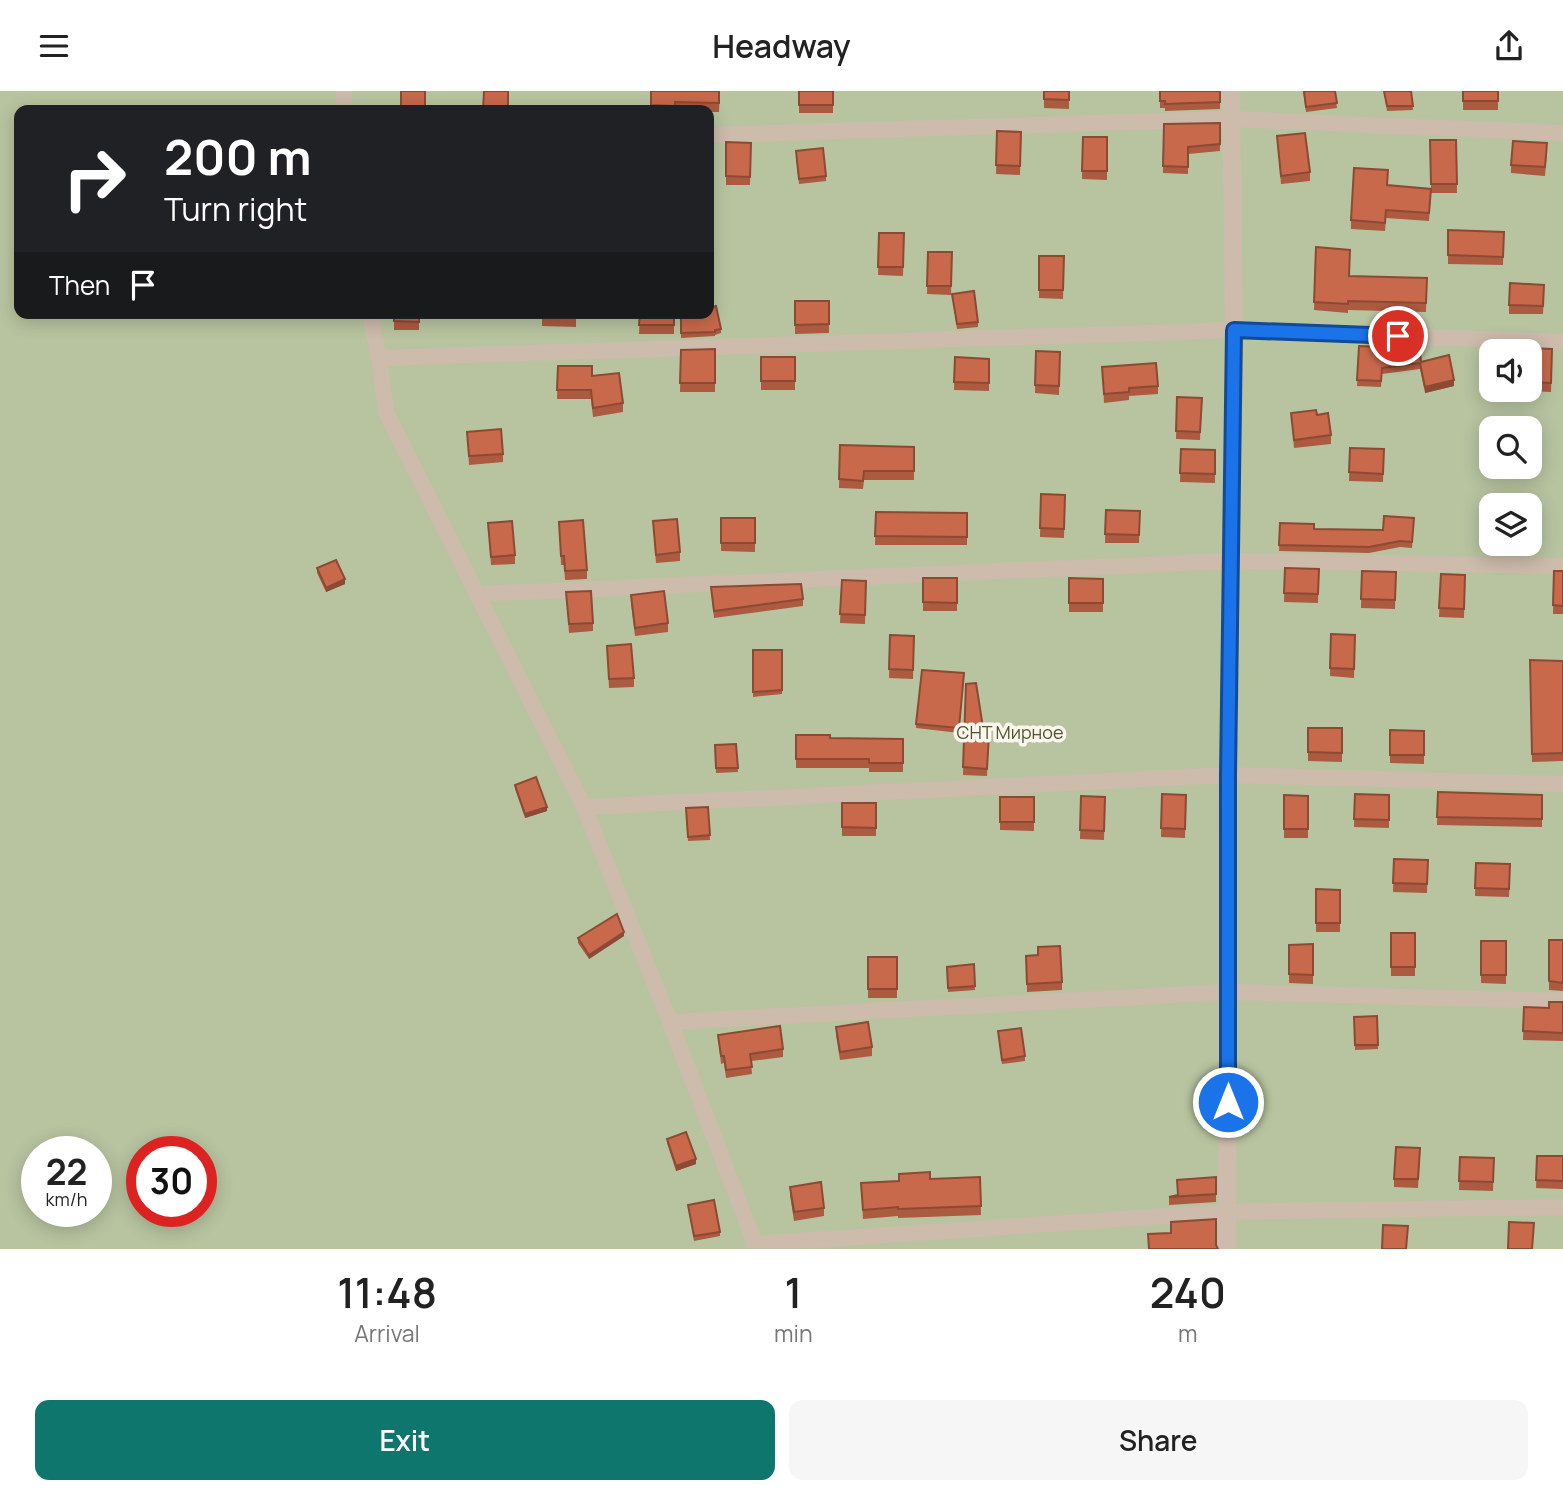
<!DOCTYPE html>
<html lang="en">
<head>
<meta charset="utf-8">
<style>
	:root { --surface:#fff; --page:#f6f6f6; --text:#222; --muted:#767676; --accent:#0f766e }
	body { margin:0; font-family:Manrope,sans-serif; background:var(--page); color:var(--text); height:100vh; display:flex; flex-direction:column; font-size:26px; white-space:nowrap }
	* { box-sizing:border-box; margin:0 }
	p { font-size:23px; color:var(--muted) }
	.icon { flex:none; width:38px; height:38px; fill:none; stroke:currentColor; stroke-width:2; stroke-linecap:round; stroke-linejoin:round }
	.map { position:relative; height:1158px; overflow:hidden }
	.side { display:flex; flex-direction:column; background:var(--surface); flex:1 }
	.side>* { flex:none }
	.banner { position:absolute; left:14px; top:14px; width:700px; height:214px; border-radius:14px; box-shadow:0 4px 18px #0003; background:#202124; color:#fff; overflow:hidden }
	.controls { position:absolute; left:1479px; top:248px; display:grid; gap:14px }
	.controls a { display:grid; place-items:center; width:63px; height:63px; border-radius:14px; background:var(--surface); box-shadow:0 4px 18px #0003; font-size:35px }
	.speed { position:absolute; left:21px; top:1045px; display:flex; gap:14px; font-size:35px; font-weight:700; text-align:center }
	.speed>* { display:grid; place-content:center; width:91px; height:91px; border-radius:50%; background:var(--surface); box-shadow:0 4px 18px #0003; line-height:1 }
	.speed small { font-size:18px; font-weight:400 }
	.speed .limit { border:10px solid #d22; background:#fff; color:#111 }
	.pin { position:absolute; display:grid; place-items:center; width:60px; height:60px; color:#fff; margin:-30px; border:4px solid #fff; border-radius:50%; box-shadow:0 2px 7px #0007 }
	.me { position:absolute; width:77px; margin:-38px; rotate:0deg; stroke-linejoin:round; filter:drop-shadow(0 0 5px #0008) }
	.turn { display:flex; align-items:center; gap:24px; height:147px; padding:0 35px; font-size:32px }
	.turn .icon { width:91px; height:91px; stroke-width:2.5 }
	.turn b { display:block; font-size:49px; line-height:60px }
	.then { display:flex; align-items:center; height:66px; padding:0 35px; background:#0003; gap:14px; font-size:26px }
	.eta { display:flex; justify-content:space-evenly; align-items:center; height:119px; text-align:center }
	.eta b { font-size:42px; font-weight:600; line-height:49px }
	.cta { display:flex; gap:14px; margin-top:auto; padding:14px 35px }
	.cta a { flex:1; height:80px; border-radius:14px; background:var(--accent); color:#fff; font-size:28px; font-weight:600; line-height:80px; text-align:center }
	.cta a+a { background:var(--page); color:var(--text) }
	header { display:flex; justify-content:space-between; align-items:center; height:91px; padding:0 35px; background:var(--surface); font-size:32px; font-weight:600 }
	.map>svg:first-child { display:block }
</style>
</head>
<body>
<header><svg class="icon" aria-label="menu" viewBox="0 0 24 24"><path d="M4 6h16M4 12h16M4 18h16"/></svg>Headway<svg class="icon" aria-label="share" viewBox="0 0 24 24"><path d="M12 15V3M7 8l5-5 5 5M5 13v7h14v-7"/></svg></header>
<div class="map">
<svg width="1563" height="1158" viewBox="0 0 1563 1158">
	<rect width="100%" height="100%" fill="#f4ebe1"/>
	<path fill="#b8c4a0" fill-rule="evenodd" d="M0,0H1563V1158H0ZM19,19H709V222H19ZM1491,261H1530V299H1491ZM1491,338H1530V376H1491ZM1491,415H1530V453H1491ZM37,1060H96V1120H37ZM142,1060H201V1120H142Z"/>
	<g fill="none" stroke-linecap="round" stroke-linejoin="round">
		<g stroke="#cdbbac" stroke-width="16">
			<polyline points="344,19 344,0"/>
			<polyline points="709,44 1231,28 1563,42"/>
			<polyline points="370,222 379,267 386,321 584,716 670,931 757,1158"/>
			<polyline points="379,267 1234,239 1563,251"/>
			<polyline points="478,503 1231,470 1563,475"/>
			<polyline points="584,716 1228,684 1563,693"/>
			<polyline points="670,931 1228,901 1563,910"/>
			<polyline points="754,1153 1227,1121 1563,1116"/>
		</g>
		<polyline stroke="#cdbbac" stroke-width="18" points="1227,1158 1228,684 1234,239 1231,0"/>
	</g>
	<g fill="#ac5a40">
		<polygon points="651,0 720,0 719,21 709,21 709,19 651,19"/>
		<rect x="799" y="0" width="34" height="22"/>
		<polygon points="1044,0 1069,0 1069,18 1044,17"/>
		<polygon points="1160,0 1220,0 1220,18 1165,20 1165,17 1160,17"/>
		<polygon points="1303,0 1335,0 1337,17 1306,21"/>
		<polygon points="1384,0 1411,0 1413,19 1387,20"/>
		<rect x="1463" y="0" width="35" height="19"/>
		<polygon points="1220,32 1220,60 1188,63 1188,83 1163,82 1164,33"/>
		<polygon points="997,40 1021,41 1020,84 996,83"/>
		<polygon points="1277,45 1310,81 1310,90 1281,93"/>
		<polygon points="1083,46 1107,46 1107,89 1082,88"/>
		<polygon points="1430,49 1456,49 1457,102 1431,102 1429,130 1386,127 1385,140 1351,138 1351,129 1388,94 1431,98"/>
		<polygon points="726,51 751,52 750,94 726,94"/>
		<polygon points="1547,61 1545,85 1511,82 1511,74"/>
		<polygon points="796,65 826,85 826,90 799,93"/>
		<polygon points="1448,139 1504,141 1503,174 1448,173"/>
		<polygon points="879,142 904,142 903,185 878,184"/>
		<polygon points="1316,156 1350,168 1349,185 1427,187 1426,221 1348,219 1348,222 1314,219"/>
		<polygon points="928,161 952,161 951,204 927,203"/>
		<polygon points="1039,165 1064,165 1063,208 1039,207"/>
		<polygon points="952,203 978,231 978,236 957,238"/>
		<polygon points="1544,203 1543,223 1509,223 1509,214"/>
		<polygon points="795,210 829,210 829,242 795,243"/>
		<polygon points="230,222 243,222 230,225"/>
		<rect x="394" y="222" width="25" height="17"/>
		<polygon points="542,222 576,222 576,236 542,235"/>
		<polygon points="640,222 674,222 674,243 639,243"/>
		<polygon points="681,223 721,238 721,242 715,244 715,245 681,247"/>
		<polygon points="1359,255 1421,271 1454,295 1425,302 1420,278 1382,283 1381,296 1357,295"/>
		<polygon points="715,258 715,301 680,301 681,259"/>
		<polygon points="1552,258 1551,301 1527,300 1530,299 1530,261"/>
		<polygon points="1036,260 1060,261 1059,304 1035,302"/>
		<rect x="761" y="266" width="34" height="33"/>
		<polygon points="955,266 989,268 989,300 954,299"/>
		<polygon points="558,275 592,285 623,312 623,321 593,326 591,308 557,308"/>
		<polygon points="1102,276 1158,295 1158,303 1129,305 1129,309 1104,312"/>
		<polygon points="1177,306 1202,307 1200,349 1176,348"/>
		<polygon points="1291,322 1317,324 1331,344 1331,353 1294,357"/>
		<polygon points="467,341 503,363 503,371 469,374"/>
		<polygon points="840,354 914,356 914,389 864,389 863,398 839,397"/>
		<polygon points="1350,357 1384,358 1383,391 1349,390"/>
		<polygon points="1181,358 1215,359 1215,392 1180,391"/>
		<polygon points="1041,403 1065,404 1064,447 1040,446"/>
		<polygon points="1106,419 1140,420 1139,452 1105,452"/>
		<polygon points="876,421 967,422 967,454 875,454"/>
		<polygon points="1530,423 1541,424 1540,457 1506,456 1506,453 1530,453"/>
		<polygon points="721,427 755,427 755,461 721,460"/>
		<polygon points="1414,427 1412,457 1400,456 1369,462 1279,460 1280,432 1314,438 1383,439"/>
		<polygon points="653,430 680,461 680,470 656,472"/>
		<polygon points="559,431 587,479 587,488 565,489 564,474 561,474"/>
		<polygon points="488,432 515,464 515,473 491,474"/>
		<polygon points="317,477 345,493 326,501 317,482"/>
		<polygon points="1285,477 1319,478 1318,512 1284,511"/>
		<polygon points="1362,480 1396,481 1395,518 1361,517"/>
		<polygon points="1554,480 1563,480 1563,523 1553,523"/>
		<polygon points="1441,483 1465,484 1464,527 1439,526"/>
		<rect x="923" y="487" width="34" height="33"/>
		<polygon points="1069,487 1103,488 1103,521 1069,521"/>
		<polygon points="842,489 866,490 865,533 840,532"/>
		<polygon points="711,496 803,508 803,515 714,527"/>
		<polygon points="566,501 593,532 593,540 569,542"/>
		<polygon points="631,504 668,532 668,541 635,545 631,512"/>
		<polygon points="1331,543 1355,544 1354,587 1330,585"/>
		<polygon points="890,544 914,545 913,588 889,587"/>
		<polygon points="607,555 634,587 634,596 609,597"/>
		<polygon points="753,559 782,559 782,603 753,606"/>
		<polygon points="1530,569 1563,570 1563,670 1532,671"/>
		<polygon points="964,582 959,642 916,637 916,633"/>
		<polygon points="966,593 984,643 989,643 987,685 963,684"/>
		<polygon points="1308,637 1342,637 1342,671 1308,670"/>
		<polygon points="1390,639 1424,640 1424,673 1390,672"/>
		<polygon points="796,644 830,647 903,648 903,681 869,681 869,677 796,677"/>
		<polygon points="736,653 738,681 716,682 715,654"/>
		<polygon points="515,694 547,720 525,727 515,698"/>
		<polygon points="1438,701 1542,704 1542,736 1437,734"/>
		<polygon points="1162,703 1186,704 1185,747 1161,746"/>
		<polygon points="1355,703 1389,704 1389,737 1354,736"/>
		<polygon points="1284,704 1308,705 1308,747 1284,747"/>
		<polygon points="1081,705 1105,706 1104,749 1080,748"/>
		<polygon points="1000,706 1034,706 1034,740 1000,739"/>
		<rect x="842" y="712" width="34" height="33"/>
		<polygon points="708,716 710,749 688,750 686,717"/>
		<polygon points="1394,768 1428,769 1427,802 1393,801"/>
		<polygon points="1476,772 1510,773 1509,806 1475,805"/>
		<polygon points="1316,798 1340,799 1340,841 1316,841"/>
		<rect x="1391" y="842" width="24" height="43"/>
		<polygon points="624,845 589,868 578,852 578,847"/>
		<polygon points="1549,849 1563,849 1563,900 1549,899"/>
		<polygon points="1481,850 1506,850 1506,893 1481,892"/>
		<polygon points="1313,853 1313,893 1289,892 1289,854"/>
		<polygon points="1038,864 1062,891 1062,899 1027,901 1026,865"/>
		<rect x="868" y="866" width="29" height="41"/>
		<polygon points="974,873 975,899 948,901 947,876"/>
		<polygon points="1563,911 1563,950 1523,949 1524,916 1549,917"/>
		<polygon points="1377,925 1378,958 1355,959 1354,926"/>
		<polygon points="836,936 872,956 872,965 840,969 836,944"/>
		<polygon points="998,940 1025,965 1025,970 1002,973"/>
		<polygon points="718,944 783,958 783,966 751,970 752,983 726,987 724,972 721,973"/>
		<polygon points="667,1048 696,1073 676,1080 667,1052"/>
		<polygon points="1537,1065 1563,1065 1563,1098 1536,1097"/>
		<polygon points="1420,1066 1418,1097 1394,1096 1394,1088"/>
		<polygon points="1460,1066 1494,1067 1493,1100 1459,1099"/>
		<polygon points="980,1086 981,1124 898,1127 898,1125 863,1128 861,1092"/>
		<polygon points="1216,1086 1216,1111 1169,1114 1169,1106 1178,1104 1177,1089"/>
		<polygon points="790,1096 824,1117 824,1125 794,1130 790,1104"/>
		<polygon points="688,1114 720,1141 720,1145 694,1150"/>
	</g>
	<g fill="#8c4a34">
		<polygon points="1454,289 1454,295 1425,302 1425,296"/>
		<polygon points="345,488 345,493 326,501 326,497"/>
		<polygon points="547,716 547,720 525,727 525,723"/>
		<polygon points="624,841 624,845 589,868 589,864"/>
		<polygon points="696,1068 696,1073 676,1080 676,1075"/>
	</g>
	<g fill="#c8694b" stroke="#8c4a34" stroke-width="2">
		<rect x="401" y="0" width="24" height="19"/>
		<polygon points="484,0 508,0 508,19 483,19"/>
		<polygon points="651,0 719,0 719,12 675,11 675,15 651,14"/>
		<rect x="799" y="0" width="34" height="14"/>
		<polygon points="1044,0 1069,0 1069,9 1044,8"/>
		<polygon points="1160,0 1220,0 1220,11 1165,13 1165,10 1160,10"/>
		<polygon points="1304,0 1335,0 1337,12 1306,16"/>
		<polygon points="1384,0 1411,0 1413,15 1387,15"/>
		<rect x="1463" y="0" width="35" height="10"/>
		<polygon points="1220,32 1220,53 1188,56 1188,76 1163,75 1164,33"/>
		<polygon points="997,40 1021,41 1020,75 996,74"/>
		<polygon points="1305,42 1310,81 1281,85 1277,45"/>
		<polygon points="1083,46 1107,46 1107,80 1082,80"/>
		<polygon points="1430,49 1456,49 1457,93 1431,93"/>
		<polygon points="1513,50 1547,52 1545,76 1511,74"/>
		<polygon points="726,51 751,52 750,86 726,85"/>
		<polygon points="823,57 826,85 799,88 796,60"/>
		<polygon points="1354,77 1388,79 1387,94 1431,98 1429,122 1386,119 1385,132 1351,129"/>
		<polygon points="1448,139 1504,141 1503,166 1448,164"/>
		<polygon points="879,142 904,142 903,176 878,176"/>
		<polygon points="1316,156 1350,159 1349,185 1427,187 1426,212 1348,210 1348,213 1314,211"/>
		<polygon points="928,161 952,161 951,195 927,195"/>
		<polygon points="1039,165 1064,165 1063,199 1039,199"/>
		<polygon points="1510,192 1544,194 1543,215 1509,214"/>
		<polygon points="974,200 978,231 957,233 952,203"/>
		<polygon points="795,210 829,210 829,233 795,234"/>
		<polygon points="716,215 721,238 715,239 715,241 681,242 681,223 709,222 709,217"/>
		<polygon points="394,222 419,222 419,231 394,230"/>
		<rect x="542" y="222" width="34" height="5"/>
		<polygon points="640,222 674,222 674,234 639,234"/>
		<polygon points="1419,252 1421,271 1449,264 1454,289 1425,296 1420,272 1382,277 1381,290 1357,289 1359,255 1390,256"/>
		<polygon points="1528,257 1552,258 1551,292 1530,291 1530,261 1528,261"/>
		<polygon points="715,258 715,292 680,292 681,259"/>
		<polygon points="1036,260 1060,261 1059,295 1035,294"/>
		<rect x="761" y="266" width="34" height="24"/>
		<polygon points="955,266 989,268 989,292 954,291"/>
		<polygon points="1156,272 1158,295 1129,297 1129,301 1104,303 1102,276"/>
		<polygon points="558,275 592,275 592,285 619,282 623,312 593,317 591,299 557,299"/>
		<polygon points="1177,306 1202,307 1200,341 1176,340"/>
		<polygon points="1316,319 1317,324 1328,322 1331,344 1294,349 1291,322"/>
		<polygon points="501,338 503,363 469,365 467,341"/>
		<polygon points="840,354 914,356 914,380 864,380 863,390 839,388"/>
		<polygon points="1350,357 1384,358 1383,383 1349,381"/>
		<polygon points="1181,358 1215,359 1215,383 1180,382"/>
		<polygon points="1041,403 1065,404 1064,438 1040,437"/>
		<polygon points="1106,419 1140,420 1139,444 1105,443"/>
		<polygon points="876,421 967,422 967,446 875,445"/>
		<polygon points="1530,423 1541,424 1540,448 1530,448"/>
		<polygon points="1384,425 1414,427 1412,451 1400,450 1369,456 1279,454 1280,432 1314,433 1314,438 1383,439"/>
		<rect x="721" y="427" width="34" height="25"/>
		<polygon points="677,428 680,461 656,464 653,430"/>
		<polygon points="583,429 587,479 565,480 564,465 561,465 559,431"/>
		<polygon points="512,430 515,464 491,466 488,432"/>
		<polygon points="336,469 345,488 326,497 317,477"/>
		<polygon points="1285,477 1319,478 1318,503 1284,502"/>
		<polygon points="1362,480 1396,481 1395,509 1361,508"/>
		<polygon points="1554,480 1563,480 1563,515 1553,514"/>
		<polygon points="1441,483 1465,484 1464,518 1439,517"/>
		<polygon points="923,487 957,487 957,512 923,511"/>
		<polygon points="1069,487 1103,488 1103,512 1069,512"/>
		<polygon points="842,489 866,490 865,524 840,523"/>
		<polygon points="801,493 803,508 714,520 711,496"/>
		<polygon points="591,500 593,532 569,533 566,501"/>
		<polygon points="664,500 668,532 635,537 631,504"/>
		<polygon points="1331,543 1355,544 1354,578 1330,577"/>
		<polygon points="890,544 914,545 913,579 889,578"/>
		<polygon points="631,553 634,587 609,588 607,555"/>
		<polygon points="753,559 782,559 782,599 753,601"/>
		<polygon points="1530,569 1563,570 1563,662 1532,663"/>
		<polygon points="922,579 964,582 959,637 916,633"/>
		<polygon points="976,592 984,643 989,643 987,678 963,676 966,593"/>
		<polygon points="1308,637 1342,637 1342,662 1308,661"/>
		<polygon points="1390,639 1424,640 1424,664 1390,664"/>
		<polygon points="796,644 830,644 830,647 903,648 903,672 869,672 869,668 796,668"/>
		<polygon points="736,653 738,677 716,677 715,654"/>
		<polygon points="536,686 547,716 525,723 515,694"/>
		<polygon points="1438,701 1542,704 1542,728 1437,726"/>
		<polygon points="1162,703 1186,704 1185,738 1161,737"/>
		<polygon points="1355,703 1389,704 1389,729 1354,728"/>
		<polygon points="1284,704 1308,705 1308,738 1284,738"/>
		<polygon points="1081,705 1105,706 1104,740 1080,739"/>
		<rect x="1000" y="706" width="34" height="25"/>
		<polygon points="842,712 876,712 876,737 842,736"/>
		<polygon points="708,716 710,744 688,746 686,717"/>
		<polygon points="1394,768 1428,769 1427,793 1393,792"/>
		<polygon points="1476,772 1510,773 1509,798 1475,797"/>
		<polygon points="1316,798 1340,799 1340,832 1316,832"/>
		<polygon points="617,823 624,841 589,864 578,847"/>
		<rect x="1391" y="842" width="24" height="34"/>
		<polygon points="1549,849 1563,849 1563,892 1549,890"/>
		<rect x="1481" y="850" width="25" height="34"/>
		<polygon points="1313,853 1313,884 1289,883 1289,854"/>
		<polygon points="1060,855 1062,891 1027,893 1026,865 1038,864 1038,856"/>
		<rect x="868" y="866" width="29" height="32"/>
		<polygon points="974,873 975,895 948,897 947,876"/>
		<polygon points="1549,911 1563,911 1563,942 1523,940 1524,916 1549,917"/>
		<polygon points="1377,925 1378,954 1355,954 1354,926"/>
		<polygon points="868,931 872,956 840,961 836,936"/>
		<polygon points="780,935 783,958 750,963 752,976 726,979 724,965 721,965 718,944"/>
		<polygon points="1021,937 1025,965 1002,969 998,940"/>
		<polygon points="686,1041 696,1068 676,1075 667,1048"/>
		<polygon points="1396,1056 1420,1057 1418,1088 1394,1088"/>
		<polygon points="1537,1065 1563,1065 1563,1090 1536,1089"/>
		<polygon points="1460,1066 1494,1067 1493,1091 1459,1090"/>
		<polygon points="930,1081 930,1088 980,1086 981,1115 898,1118 898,1116 863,1119 861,1092 899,1090 899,1083"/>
		<polygon points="1216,1086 1216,1103 1169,1106 1178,1104 1177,1089"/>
		<polygon points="821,1091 824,1117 794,1121 790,1096"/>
		<polygon points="714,1109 720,1141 694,1145 688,1114"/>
		<polygon points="1216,1128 1216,1154 1218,1158 1149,1158 1148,1143 1171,1142 1171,1131"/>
		<polygon points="1509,1131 1534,1132 1532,1158 1508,1158"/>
		<polygon points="1383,1134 1408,1135 1406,1158 1382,1158"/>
	</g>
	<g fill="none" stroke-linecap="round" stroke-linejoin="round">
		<g stroke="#114b97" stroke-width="18">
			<polyline id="route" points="1228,1011 1228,684 1234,239 1398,245"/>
		</g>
		<use href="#route" stroke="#1a73e8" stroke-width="12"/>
	</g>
	<g text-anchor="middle" stroke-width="7" stroke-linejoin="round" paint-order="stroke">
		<g font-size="18" fill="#4a5a2e" stroke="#fbf5ee">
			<text x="1010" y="648">СНТ Мирное</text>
		</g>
	</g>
</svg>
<div class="controls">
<a><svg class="icon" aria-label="sound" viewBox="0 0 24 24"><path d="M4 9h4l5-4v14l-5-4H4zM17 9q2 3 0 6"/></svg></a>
<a><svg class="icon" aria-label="search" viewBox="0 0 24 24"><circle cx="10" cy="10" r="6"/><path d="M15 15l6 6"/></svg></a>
<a><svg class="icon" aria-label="layers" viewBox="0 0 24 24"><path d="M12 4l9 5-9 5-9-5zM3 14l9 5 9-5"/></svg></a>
</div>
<div class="speed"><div>22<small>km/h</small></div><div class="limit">30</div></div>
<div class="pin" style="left:1398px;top:245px;background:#d93025"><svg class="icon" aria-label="arrive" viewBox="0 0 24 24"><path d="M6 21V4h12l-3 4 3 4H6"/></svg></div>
<svg class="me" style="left:1228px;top:1011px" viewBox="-20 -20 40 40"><circle r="17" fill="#1a73e8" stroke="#fff" stroke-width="3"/><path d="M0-11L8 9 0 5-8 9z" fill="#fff"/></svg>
<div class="banner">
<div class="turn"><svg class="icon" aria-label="right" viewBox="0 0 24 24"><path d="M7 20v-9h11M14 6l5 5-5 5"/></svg><div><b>200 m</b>Turn right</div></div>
<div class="then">Then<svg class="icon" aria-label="arrive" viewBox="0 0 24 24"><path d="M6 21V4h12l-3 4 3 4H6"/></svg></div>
</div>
</div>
<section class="side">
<div class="eta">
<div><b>11:48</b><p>Arrival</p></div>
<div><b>1</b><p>min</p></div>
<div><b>240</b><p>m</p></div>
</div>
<div class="cta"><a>Exit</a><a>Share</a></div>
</section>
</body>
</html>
